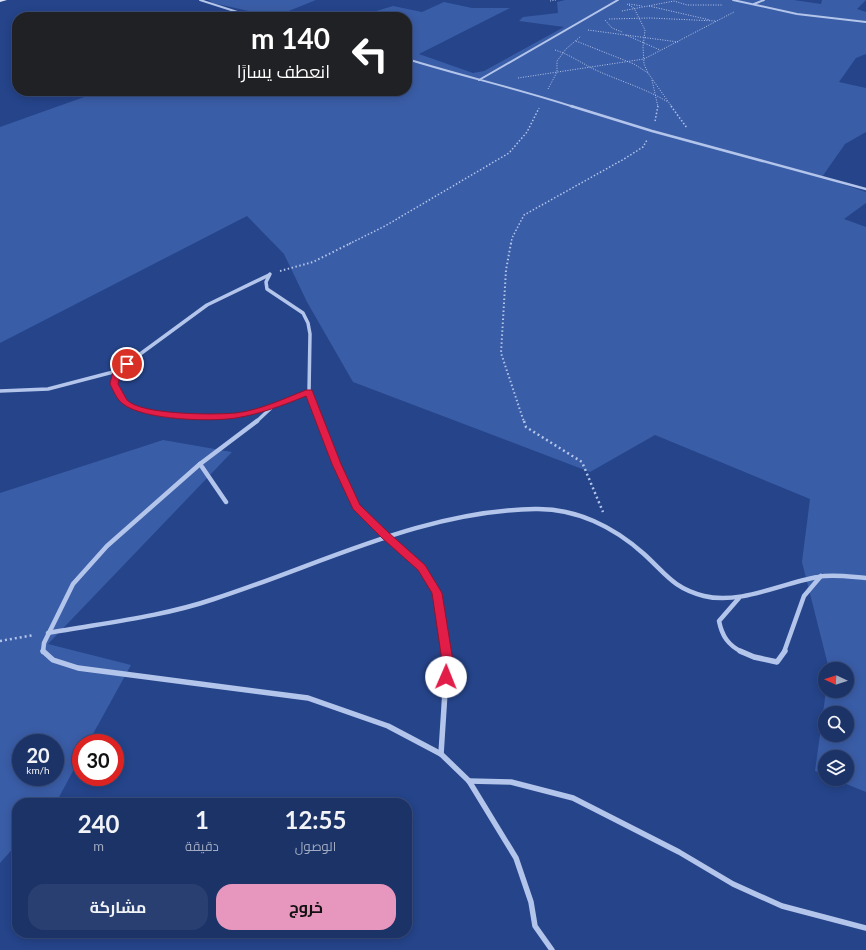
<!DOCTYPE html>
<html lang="ar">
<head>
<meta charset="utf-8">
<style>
	:root { --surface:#1c3368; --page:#293f71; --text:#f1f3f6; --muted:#a0aac0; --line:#3a4e7c; --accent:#e797bd }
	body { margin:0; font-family:Lato,Cairo,sans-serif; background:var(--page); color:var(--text); direction:rtl; height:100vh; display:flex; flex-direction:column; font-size:15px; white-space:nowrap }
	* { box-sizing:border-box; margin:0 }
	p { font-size:13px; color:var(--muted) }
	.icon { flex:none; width:22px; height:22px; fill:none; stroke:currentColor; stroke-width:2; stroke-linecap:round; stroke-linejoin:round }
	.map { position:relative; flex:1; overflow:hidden; direction:ltr }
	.sheet { position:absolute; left:12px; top:798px; width:400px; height:140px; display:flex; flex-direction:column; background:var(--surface); border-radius:16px; box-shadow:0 2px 10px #0003,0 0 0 1px var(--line); direction:rtl }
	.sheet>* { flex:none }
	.top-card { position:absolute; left:12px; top:12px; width:400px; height:84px; border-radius:16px; box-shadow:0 2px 10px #0003,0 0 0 1px var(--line); direction:rtl; background:#202124; color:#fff; overflow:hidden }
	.needle { width:26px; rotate:274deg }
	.fabs { position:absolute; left:818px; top:662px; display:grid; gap:8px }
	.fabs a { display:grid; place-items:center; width:36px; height:36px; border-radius:50%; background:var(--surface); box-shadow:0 2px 10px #0003,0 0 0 1px var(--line); font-size:20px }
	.speed { position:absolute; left:12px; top:734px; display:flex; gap:8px; font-size:20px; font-weight:700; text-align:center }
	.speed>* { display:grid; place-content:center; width:52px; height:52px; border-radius:50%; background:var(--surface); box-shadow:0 2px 10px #0003,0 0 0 1px var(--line); line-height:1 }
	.speed small { font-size:10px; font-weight:400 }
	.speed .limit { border:6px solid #d22; background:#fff; color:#111 }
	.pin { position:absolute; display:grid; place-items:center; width:34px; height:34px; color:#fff; margin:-17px; border:2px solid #fff; border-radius:50%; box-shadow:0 1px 4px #0007 }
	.me { position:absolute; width:44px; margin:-22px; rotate:1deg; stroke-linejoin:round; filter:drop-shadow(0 0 3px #0008) }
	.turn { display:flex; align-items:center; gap:14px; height:84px; padding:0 16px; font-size:18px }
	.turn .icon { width:52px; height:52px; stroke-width:2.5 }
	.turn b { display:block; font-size:28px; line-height:34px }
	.eta { display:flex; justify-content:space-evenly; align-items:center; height:68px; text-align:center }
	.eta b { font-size:24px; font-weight:700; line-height:28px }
	.cta { display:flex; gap:8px; margin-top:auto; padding:8px 16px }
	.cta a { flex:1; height:46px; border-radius:16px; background:var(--accent); color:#111; font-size:16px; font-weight:700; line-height:46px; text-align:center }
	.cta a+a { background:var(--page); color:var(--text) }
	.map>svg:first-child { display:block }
</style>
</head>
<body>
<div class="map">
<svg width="866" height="950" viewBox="0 0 866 950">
	<rect width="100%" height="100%" fill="#25448a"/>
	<g fill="#3a5da7" fill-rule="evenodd">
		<polygon points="208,0 316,0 274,17 213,3"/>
		<path d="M565,0H794L821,4L822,0H866L857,9L866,12V54L856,58L839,82L866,88V132L845,144L822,177L866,192V203L844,219L866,227V792L834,779H847V757H825V775L815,771L826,691H847V669H829L802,562L810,499L655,435L590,472L353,382L307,302L284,254L247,216L0,343V127L101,91H407V17H356L393,6L422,12L444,2L472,8H510L419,54L473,73L484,71L564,27L519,21L523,17L558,13L557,2ZM825,713H847V735H825Z"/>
		<path d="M163,440L232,452L48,644L131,665L88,743H81V756L57,801L55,803H17V844L0,863V493ZM21,743H55V777H21Z"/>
	</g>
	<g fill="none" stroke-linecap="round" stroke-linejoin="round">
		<g stroke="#b3c5ea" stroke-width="1" stroke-dasharray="1 1.5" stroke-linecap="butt">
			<polyline points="550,1 556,0"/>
			<polyline points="627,4 634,8 645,30 643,47 644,64 648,73 672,107"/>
			<polyline points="629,4 642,6"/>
			<polyline points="649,6 710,20"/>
			<polyline points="622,11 674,1 687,5 723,5"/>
			<polyline points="609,19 650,18 716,21"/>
			<polyline points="605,20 612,28 622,32"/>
			<polyline points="588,30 678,42"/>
			<polyline points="626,35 660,50"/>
			<polyline points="576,41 634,64 648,73"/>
			<path d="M555,50C571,55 584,65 600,72C623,82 646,89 668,102"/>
			<polyline points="518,78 644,59 734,12"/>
			<polyline points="652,80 658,107"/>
			<polyline points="548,89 557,72 557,61 566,49 581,36"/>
		</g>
		<g stroke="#b3c5ea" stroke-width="1.5" stroke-dasharray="1.5 2" stroke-linecap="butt">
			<polyline points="671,106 687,128"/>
			<polyline points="655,121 658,106"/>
			<polyline points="349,244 385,226 509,153 527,132 539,108"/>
			<polyline points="511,244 512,238 524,215 624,159 643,147 647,140"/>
		</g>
		<g stroke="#b3c5ea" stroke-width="2" stroke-dasharray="1.5 2.5" stroke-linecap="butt">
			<polyline points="511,243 506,270 501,353 524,422"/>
			<polyline points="280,271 313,262 351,243"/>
		</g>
		<g stroke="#b3c5ea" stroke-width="2.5" stroke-dasharray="2 3" stroke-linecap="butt">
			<polyline points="524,421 526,427 582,462 603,512"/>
			<polyline points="0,641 34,635"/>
		</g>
		<g stroke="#b3c5ea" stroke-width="2">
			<polyline points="200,0 253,17"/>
			<polyline points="733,0 797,14 866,22"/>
			<polyline points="754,4 764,0"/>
			<path d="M407,59C462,76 519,89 574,107"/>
			<polyline points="479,80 618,0"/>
		</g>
		<polyline stroke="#b3c5ea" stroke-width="2.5" points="571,106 652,131 866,189"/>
		<g stroke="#b3c5ea" stroke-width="3.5">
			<polyline points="270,274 266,282 267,289 303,313 308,323 310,334 309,392 320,422"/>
			<path d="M269,275L207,305L117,371L114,384C117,390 120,398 125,402C151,422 223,419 254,412C273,407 291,399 309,392"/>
			<polyline points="0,391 48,389 117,371"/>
			<polyline points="256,422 272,407"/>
		</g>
		<g stroke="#b3c5ea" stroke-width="4.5">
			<polyline points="320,421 336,464 356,507 421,567 437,593 446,652"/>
			<polyline points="226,502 200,464 257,421"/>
			<path d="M739,598L719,621C722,636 728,645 742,652"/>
			<path d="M48,633C103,623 161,617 214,599C320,565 421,511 535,509C576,508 614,527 644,554C666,574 673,588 704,596C740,605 782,583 818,577C833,574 851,577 866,578"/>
			<polyline points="43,652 44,643 73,584 107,546 200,464"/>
			<polyline points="784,652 804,596 821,576"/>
		</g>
		<g stroke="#b3c5ea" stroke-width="5.5">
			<polyline points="43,651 53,660 78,668 308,698 388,726 441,754 469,781 516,858 531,902 535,926 552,950"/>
			<polyline points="740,651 754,657 777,662 785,651"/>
			<polyline points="441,754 447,661 446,651"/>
			<polyline points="469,781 511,782 573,798 679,852 733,884 782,906 866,928"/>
		</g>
		<polygon fill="#dee6f8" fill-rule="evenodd" points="0,0 7,0 0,2"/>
	</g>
	<path fill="#e11d48" stroke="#92132f" d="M124,363L131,364L121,372L118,384C121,389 124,395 127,400C141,415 215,415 236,413C260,410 283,399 306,390H312L341,464L360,505L389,533L425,565L442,593L453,661L450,680H442L440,677L442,661L432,593L418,570L382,538L353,509L332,464L306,396C284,405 260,414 236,418C210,422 144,420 123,404C117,400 113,390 110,384L113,371Z"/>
</svg>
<div class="fabs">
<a><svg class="needle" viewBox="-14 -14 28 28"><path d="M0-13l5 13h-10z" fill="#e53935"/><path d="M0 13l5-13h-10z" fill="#a0aac0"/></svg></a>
<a><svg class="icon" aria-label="search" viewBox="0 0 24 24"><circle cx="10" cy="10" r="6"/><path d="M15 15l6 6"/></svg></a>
<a><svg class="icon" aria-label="layers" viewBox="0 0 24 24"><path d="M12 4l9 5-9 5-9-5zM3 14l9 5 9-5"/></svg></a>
</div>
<div class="speed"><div>20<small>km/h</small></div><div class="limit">30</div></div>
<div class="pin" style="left:127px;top:364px;background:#d93025"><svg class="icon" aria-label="arrive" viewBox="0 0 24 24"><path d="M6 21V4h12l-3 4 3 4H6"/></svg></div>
<svg class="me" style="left:446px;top:677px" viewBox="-20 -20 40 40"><circle r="19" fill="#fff"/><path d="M0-13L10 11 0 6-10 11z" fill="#e11d48"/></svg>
<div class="top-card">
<div class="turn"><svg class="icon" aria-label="left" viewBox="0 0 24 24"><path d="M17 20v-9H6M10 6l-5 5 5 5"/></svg><div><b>140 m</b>انعطف يسارًا</div></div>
</div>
<section class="sheet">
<div class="eta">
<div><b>12:55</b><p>الوصول</p></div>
<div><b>1</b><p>دقيقة</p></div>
<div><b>240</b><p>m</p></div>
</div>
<div class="cta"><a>خروج</a><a>مشاركة</a></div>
</section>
</div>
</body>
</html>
